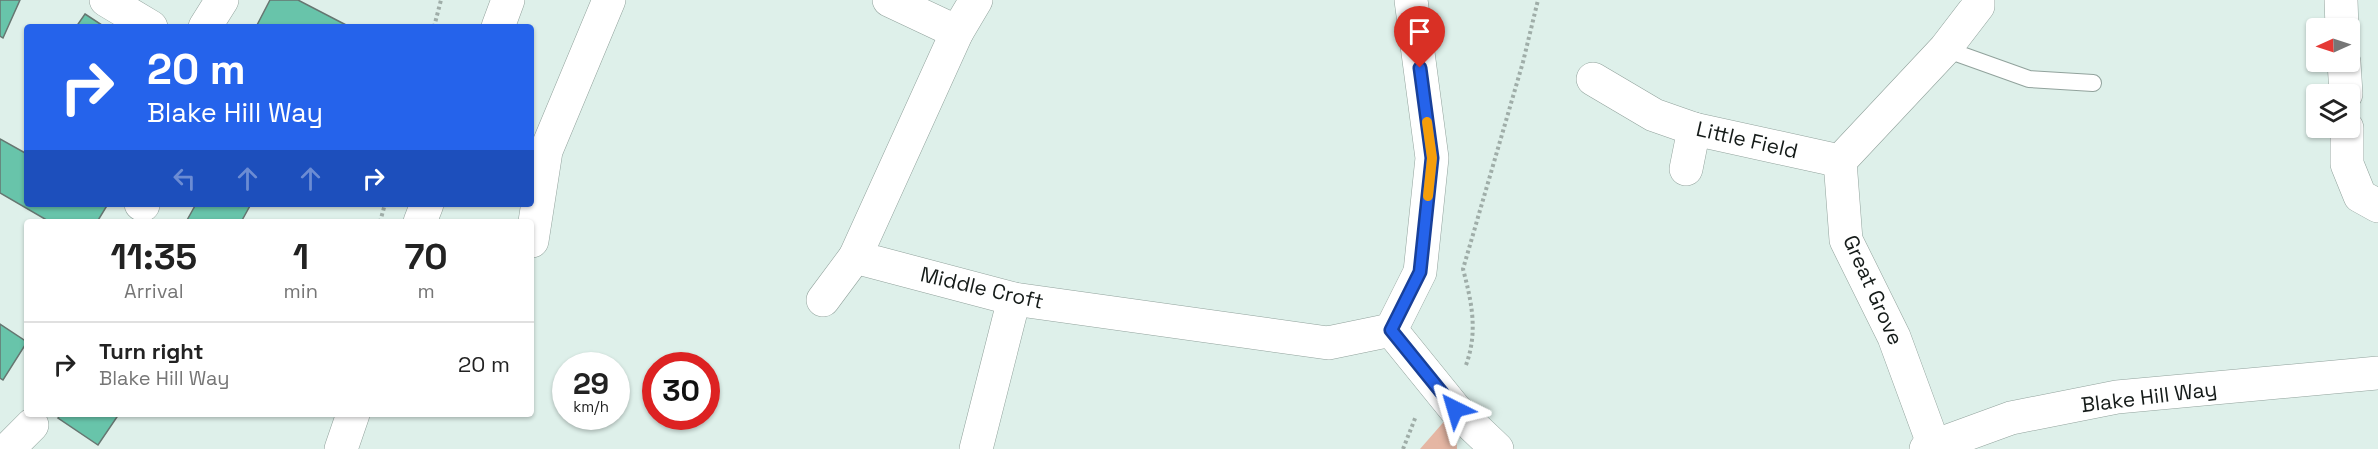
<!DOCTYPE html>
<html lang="en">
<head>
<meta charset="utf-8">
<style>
	:root { --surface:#fff; --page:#f2f2f2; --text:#222; --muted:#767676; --line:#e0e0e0 }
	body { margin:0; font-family:"Space Grotesk",sans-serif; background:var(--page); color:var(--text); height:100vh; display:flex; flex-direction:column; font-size:22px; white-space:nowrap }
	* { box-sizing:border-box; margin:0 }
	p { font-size:20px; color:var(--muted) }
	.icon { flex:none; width:33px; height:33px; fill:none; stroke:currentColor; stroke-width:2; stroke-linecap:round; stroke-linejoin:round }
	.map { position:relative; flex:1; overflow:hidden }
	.drawer { position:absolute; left:24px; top:219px; width:510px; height:198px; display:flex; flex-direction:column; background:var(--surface); border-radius:6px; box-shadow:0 2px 4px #0004 }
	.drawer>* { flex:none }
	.top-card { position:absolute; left:24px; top:24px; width:510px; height:183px; border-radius:6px; box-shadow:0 2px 4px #0004; background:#2563eb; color:#fff; overflow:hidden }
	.needle { width:39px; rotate:267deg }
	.tools { position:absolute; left:2306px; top:18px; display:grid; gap:12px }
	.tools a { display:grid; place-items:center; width:54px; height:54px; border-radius:6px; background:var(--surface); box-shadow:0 2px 4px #0004; font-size:30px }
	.speed { position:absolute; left:552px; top:352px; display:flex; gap:12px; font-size:30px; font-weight:700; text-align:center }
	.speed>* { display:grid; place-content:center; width:78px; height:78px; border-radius:50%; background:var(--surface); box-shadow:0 2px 4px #0004; line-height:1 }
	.speed small { font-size:15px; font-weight:400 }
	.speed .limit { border:9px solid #d22; background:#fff; color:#111 }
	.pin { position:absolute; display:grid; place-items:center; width:51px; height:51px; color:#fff; margin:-62px -26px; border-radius:50% 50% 50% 0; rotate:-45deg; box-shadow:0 0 6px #0007 }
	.pin .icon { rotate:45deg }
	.me { position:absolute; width:66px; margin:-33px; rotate:320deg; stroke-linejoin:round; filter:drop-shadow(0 0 4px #0008) }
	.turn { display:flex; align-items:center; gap:21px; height:126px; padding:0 24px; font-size:27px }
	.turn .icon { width:78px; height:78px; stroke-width:2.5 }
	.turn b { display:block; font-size:42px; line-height:51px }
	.lanes { display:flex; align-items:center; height:57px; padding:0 24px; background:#0003; justify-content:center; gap:30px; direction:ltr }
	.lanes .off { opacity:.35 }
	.eta { display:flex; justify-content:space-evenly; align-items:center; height:102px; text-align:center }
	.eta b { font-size:36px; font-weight:700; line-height:42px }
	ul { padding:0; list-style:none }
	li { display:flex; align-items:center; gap:18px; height:84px; padding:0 24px; border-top:2px solid var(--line) }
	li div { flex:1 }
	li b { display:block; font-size:22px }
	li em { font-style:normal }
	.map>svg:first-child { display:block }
</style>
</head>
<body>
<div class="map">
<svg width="2378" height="449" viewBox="0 0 2378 449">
	<rect width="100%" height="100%" fill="#def0ea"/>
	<polygon fill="#e5b6a3" points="1455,409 1457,449 1420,449"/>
	<g fill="#68c4aa" stroke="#667671" stroke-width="1.5">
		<polygon points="0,0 20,0 3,38 0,36"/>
		<polygon points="270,0 298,0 350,27 256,27"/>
		<polygon points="85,14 105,27 76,27"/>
		<polygon points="0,139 27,154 27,204 108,204 97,222 50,222 0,193"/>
		<polygon points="196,204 251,204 241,222 186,222"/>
		<polygon points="0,324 27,342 3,380 0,378"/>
		<polygon points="61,414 119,414 98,445 58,418"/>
	</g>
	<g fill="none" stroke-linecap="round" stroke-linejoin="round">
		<g stroke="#91a29c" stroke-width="18">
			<polyline id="lane" points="1945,49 2029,79 2093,83"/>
		</g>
		<g stroke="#91a29c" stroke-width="34">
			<g id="street">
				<polyline points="106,0 151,27"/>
				<polyline points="889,0 957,32"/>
				<polyline points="976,0 957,32 855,257 1014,299 1328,343 1391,330"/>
				<polyline points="1411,0 1432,158 1420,272 1391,330 1455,409 1497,449"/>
				<polyline points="2341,0 2342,28"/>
				<polyline points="205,27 222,0"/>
				<polyline points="2344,62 2346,94"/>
				<polyline points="1593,79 1654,115 1694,129 1840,161"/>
				<polyline points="2347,128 2347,164 2360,196 2378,206"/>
				<polyline points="1686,169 1694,129"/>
				<polyline points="141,204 143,205"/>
				<polyline points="532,241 546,151 609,0"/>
				<polyline points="823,300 855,257"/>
				<polyline points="1934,446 1894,337 1846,240 1840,161 1945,49 1978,6 1978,0"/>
				<polyline points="8,449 32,425"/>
				<polyline points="976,449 1014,299"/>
				<polyline points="1926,449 2011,418 2117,397 2378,373"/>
			</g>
		</g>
		<g stroke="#91a29c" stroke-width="34">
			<g id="secondary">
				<polyline points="498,27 508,0"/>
				<polyline points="420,222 427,204"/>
				<polyline points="341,449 353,414"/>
			</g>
		</g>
		<g stroke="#9fada8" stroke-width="4" stroke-dasharray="3 3" stroke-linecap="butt">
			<polyline points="434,27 441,0"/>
			<polyline points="380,222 385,204"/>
			<path d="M1466,365C1478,332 1472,303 1463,269L1523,62L1538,0"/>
			<polyline points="1403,449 1416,416"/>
		</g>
		<use href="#lane" stroke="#fff" stroke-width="16"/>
		<use href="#street" stroke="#fff" stroke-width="33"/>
		<use href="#secondary" stroke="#fff" stroke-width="33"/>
	</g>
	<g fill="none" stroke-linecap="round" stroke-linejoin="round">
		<g stroke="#184099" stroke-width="15">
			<polyline id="route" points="1420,68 1432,158 1420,272 1391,330 1455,409"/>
		</g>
		<use href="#route" stroke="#2563eb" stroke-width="10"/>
		<polyline stroke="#f59e0b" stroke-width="10" points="1427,122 1432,158 1428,196"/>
	</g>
	<g text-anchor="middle" stroke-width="5" stroke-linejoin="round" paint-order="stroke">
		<g font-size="21" fill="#151b19" stroke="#fff">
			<text transform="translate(1747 140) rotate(13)" y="7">Little Field</text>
			<text transform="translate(982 288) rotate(13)" y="7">Middle Croft</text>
			<text transform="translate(1873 290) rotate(66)" y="7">Great Grove</text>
			<text transform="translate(2149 397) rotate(-7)" y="7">Blake Hill Way</text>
		</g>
	</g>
</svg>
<div class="tools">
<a><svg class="needle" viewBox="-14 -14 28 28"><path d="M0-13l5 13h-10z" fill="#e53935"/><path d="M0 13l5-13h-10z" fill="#767676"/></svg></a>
<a><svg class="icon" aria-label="layers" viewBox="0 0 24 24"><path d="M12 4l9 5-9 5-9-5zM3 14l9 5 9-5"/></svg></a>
</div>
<div class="speed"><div>29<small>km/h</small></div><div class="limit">30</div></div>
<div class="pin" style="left:1420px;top:68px;background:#d93025"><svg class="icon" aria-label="arrive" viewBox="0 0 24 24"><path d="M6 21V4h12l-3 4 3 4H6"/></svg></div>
<svg class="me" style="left:1455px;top:409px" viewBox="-20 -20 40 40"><path d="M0-17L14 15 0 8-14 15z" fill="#2563eb" stroke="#fff" stroke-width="4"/></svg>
<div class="top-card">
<div class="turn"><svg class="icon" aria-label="right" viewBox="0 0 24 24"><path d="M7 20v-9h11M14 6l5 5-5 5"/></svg><div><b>20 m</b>Blake Hill Way</div></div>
<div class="lanes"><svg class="icon off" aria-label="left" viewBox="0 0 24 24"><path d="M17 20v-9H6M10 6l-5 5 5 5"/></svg><svg class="icon off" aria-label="ahead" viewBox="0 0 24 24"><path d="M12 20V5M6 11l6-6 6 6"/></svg><svg class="icon off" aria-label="ahead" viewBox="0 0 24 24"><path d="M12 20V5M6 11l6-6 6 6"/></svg><svg class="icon" aria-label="right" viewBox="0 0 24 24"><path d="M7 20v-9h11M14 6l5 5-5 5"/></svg></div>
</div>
<section class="drawer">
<div class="eta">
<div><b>11:35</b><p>Arrival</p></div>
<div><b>1</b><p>min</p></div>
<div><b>70</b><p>m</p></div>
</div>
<ul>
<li><svg class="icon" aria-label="right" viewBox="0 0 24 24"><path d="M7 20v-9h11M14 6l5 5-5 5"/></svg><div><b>Turn right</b><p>Blake Hill Way</p></div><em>20 m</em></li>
</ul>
</section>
</div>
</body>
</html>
